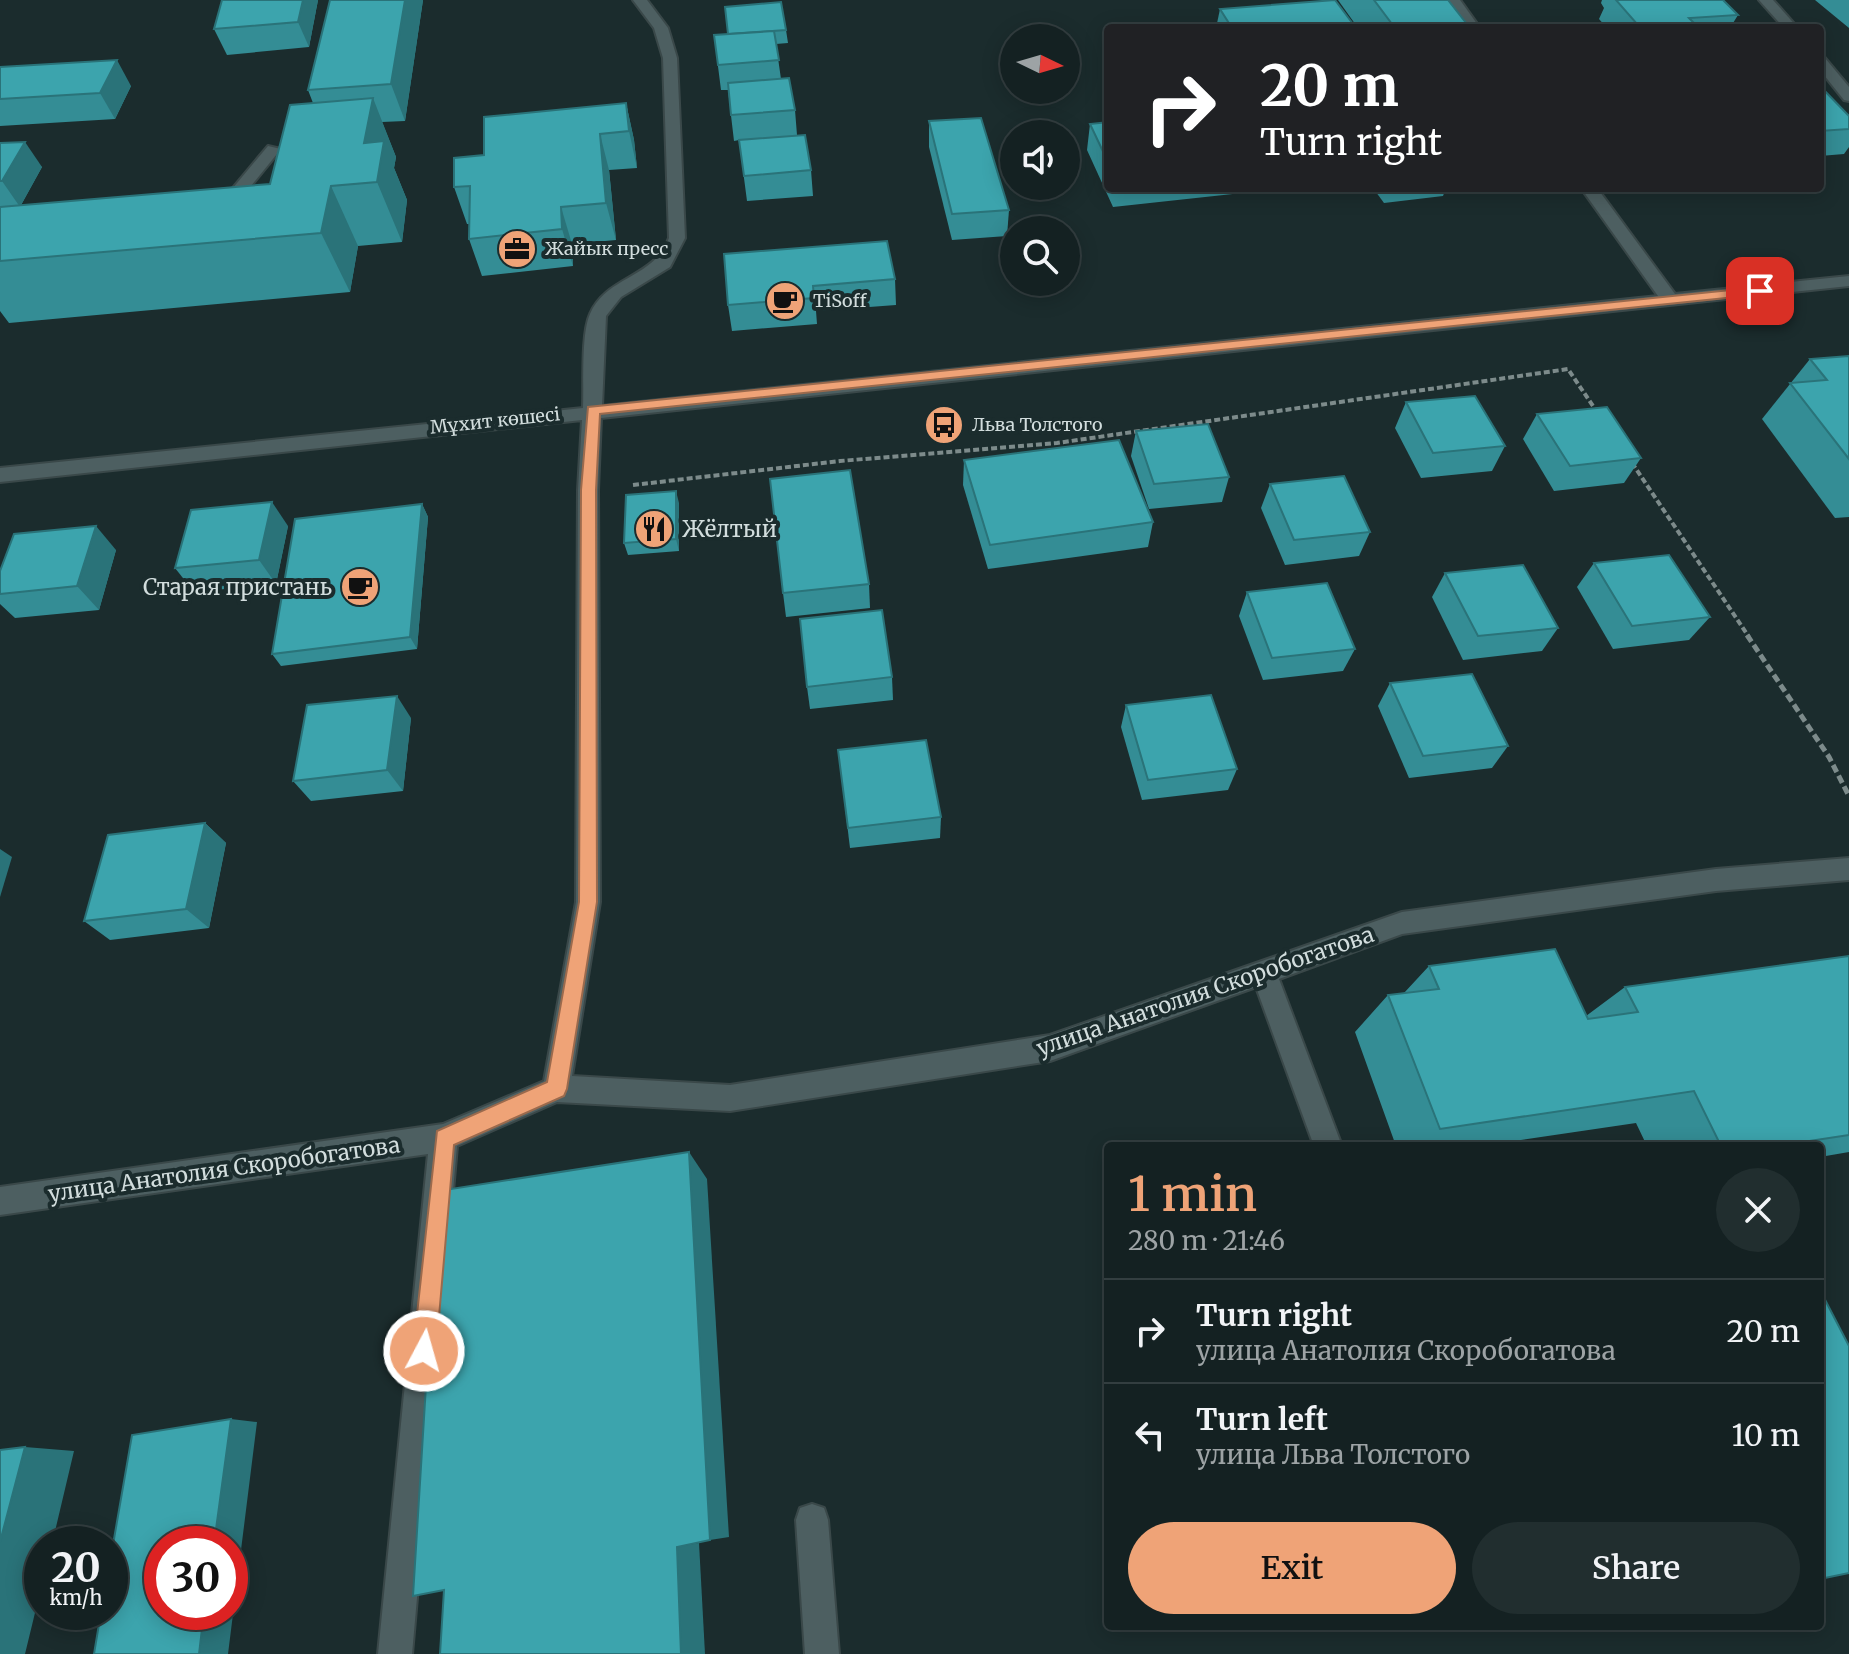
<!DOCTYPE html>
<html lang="en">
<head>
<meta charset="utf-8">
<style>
	:root { --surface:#142122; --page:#212e2f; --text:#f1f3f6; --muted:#9da3a5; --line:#333e40; --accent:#efa377 }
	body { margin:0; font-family:Merriweather,serif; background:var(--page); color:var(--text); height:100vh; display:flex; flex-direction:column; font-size:30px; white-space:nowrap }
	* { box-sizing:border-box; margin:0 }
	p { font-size:26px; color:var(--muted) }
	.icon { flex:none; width:44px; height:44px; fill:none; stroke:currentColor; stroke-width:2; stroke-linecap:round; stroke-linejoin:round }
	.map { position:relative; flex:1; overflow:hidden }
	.drawer { position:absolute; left:1104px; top:1142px; width:720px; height:488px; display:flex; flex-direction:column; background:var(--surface); border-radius:8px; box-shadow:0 4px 20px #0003,0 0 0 2px var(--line) }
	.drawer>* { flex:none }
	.banner { position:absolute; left:1104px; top:24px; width:720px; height:168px; border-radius:8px; box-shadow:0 4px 20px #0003,0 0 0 2px var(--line); background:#202124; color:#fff; overflow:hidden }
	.needle { width:52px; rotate:95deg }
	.controls { position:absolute; left:1000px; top:24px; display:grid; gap:16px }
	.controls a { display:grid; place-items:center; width:80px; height:80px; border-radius:50%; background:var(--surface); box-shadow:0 4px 20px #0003,0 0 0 2px var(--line); font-size:40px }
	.speed { position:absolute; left:24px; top:1526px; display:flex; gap:16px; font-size:40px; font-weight:700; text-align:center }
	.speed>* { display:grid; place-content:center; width:104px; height:104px; border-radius:50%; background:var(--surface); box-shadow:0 4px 20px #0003,0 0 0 2px var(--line); line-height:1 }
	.speed small { font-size:20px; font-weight:400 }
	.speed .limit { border:12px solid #d22; background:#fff; color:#111 }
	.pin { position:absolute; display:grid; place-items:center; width:68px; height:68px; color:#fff; margin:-34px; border-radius:16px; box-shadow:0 4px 12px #0006 }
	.me { position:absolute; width:88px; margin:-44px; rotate:6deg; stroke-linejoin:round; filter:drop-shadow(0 0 6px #0008) }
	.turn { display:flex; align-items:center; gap:28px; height:168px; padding:0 24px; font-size:36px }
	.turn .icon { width:104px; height:104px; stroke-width:2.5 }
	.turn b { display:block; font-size:56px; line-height:68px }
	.round { display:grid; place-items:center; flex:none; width:84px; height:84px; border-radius:42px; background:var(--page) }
	.headline { display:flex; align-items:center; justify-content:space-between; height:136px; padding:0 24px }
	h1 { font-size:48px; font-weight:600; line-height:60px; color:var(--accent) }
	.button { display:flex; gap:16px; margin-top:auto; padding:16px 24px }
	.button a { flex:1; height:92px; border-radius:48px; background:var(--accent); color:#111; font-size:32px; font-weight:600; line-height:92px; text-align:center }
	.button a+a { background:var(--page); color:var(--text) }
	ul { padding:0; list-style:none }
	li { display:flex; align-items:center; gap:24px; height:104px; padding:0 24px; border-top:2px solid var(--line) }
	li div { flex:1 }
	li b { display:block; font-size:30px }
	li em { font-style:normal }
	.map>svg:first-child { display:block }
</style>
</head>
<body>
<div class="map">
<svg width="1849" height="1654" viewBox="0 0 1849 1654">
	<rect width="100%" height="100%" fill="#1b2c2d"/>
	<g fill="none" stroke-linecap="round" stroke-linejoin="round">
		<g stroke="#3a4849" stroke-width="4">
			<g id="minor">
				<path d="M633,0H647L668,28L677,58L685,238L670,267L621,297L606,316L602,406L1658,296L1581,188H1597L1675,294L1849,276V286L601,418L598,490L600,902L572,1076L730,1085L1050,1035L1402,912L1716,869L1849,858V880L1716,891L1402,934L1279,979L1342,1146H1314L1256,987L1050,1061L730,1111L557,1102L457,1146L412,1654H378L428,1154L0,1215V1187L443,1124L544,1081L576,902L578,490L582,420L0,482V468L583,408C584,383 581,334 590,314C606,276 655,278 669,238L663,58L654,28Z"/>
				<polygon points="1446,0 1460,0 1480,28 1466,28"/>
				<polygon points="1759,0 1773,0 1798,28 1784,28"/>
				<polygon points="1820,57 1825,58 1849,87 1849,101 1844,100 1820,70"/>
				<polygon points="268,146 281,149 233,208 216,209 216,203 222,201"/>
				<polygon points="812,1504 824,1508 828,1520 839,1654 805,1654 796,1520 800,1508"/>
			</g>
		</g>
		<g stroke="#7d8b8b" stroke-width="4" stroke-dasharray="6 3" stroke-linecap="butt">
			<polyline points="1632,463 1749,637"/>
			<polyline points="633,485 840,461 1057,443 1568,369 1597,412"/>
		</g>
		<polyline stroke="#7d8b8b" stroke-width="5" stroke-dasharray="8 4" stroke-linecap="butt" points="1747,635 1829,757 1849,796"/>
		<use href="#minor" fill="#4d5f61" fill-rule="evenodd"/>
	</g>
	<g fill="#348d95">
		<polygon points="318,0 309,47 227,55 214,29"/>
		<polygon points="330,0 423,0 405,121 382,122 396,157 394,168 407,200 402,242 358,246 350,292 9,323 0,311 0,143 42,167 21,205 270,184 313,103 308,90"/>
		<polygon points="1338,0 1448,0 1470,28 1358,28"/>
		<polygon points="1602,0 1723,0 1738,15 1730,28 1607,28 1599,19 1604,8 1601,3"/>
		<polygon points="1815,0 1849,0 1849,28"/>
		<polygon points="1220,9 1356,28 1216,28"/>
		<polygon points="786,30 788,43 776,44 781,79 795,110 797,135 811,170 813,196 747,201 739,140 734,141 728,90 721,90 714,35"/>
		<polygon points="0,67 131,86 115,119 0,126"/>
		<polygon points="1820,86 1849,116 1849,147 1844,154 1820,156"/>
		<polygon points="626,103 634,140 637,168 609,170 616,240 572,244 573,266 482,276 469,239 469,224 467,224 454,187 484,155"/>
		<polygon points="929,121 1009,210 1007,236 952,240 929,147"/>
		<polygon points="1108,122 1108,188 1243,188 1242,193 1113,207 1087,150 1090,124"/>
		<polygon points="1373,188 1446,188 1443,196 1384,203"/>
		<polygon points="724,254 895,279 896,305 816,311 817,324 732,331 728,305"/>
		<polygon points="1849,356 1849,517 1835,518 1762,419 1810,359"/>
		<polygon points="1406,402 1505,446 1492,471 1421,478 1395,428"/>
		<polygon points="1537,414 1641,458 1624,483 1554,491 1523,439"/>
		<polygon points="1136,431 1229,477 1222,502 1149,509 1131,456"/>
		<polygon points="964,460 1153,522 1148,547 988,569 963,485"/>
		<polygon points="1270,484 1370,532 1359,556 1285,565 1261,508"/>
		<polygon points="679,503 679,551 628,555 624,543"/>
		<polygon points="422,504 428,517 417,649 281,666 272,654"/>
		<polygon points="288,526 276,584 194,592 175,568"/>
		<polygon points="116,550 99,610 15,618 0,604 0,571"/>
		<polygon points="1594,563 1710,617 1689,640 1613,649 1577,587"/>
		<polygon points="1445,573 1558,628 1542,651 1463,660 1432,597"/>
		<polygon points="869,584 870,608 786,617 783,593"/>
		<polygon points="1247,592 1355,649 1343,671 1263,680 1239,616"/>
		<polygon points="892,677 893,700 810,709 807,687"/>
		<polygon points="1390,683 1508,746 1492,768 1409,778 1378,706"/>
		<polygon points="1126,705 1237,769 1228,790 1142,800 1121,727"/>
		<polygon points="411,718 403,791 311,801 293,781"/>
		<polygon points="838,750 941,817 940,838 850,848"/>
		<polygon points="205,823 226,843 209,928 110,940 84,921"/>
		<polygon points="1849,956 1849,1152 1820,1157 1820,1146 1647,1146 1636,1123 1480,1146 1396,1146 1355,1032 1388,995 1404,993 1429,966 1586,1016 1625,987"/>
	</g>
	<g fill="#2a7379">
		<polygon points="303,0 318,0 309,47 298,22"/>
		<polygon points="405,0 423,0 405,121 391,84"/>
		<polygon points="117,60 131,86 115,119 100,93"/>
		<polygon points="373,98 396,157 394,168 407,200 402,242 377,182 364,143"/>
		<polygon points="626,103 634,140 637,168 629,131"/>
		<polygon points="600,134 609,170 616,240 606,203"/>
		<polygon points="25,142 42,167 20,207 2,181"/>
		<polygon points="331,186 358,246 350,292 321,233"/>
		<polygon points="561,207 572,244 573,266 562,229"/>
		<polygon points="676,491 679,503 679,551 676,539"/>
		<polygon points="272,502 288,526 276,584 259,560"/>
		<polygon points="422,504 428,517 417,649 410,637"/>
		<polygon points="96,526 116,550 99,610 77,586"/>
		<polygon points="397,696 411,718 403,791 387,770"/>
		<polygon points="205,823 226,843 209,928 186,909"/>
		<polygon points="0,849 12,857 0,897"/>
		<polygon points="689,1152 707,1179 729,1537 710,1540"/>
		<polygon points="231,1419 257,1422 228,1654 199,1654 204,1612 230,1612 230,1544 214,1544"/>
		<polygon points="25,1447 74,1451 52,1544 42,1544 42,1584 25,1654 0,1654 0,1542"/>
		<polygon points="699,1543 705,1654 681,1654 677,1547"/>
	</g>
	<g fill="#3ca4ad" stroke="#2a7379" stroke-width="2">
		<polygon points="222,0 303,0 298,22 214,29"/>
		<polygon points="330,0 405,0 391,84 308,90"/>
		<polygon points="1335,0 1356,28 1326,28 1322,23 1258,28 1232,28 1220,9"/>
		<polygon points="1374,0 1448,0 1470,28 1395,28"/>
		<polygon points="1616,0 1723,0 1738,15 1689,18 1695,24 1637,24"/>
		<polygon points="781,2 786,30 728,34 725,7"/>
		<polygon points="774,31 779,60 718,65 714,35"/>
		<polygon points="117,60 100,93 0,99 0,67"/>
		<polygon points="789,78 795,110 731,115 728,83"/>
		<polygon points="1820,86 1849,116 1849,129 1820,131"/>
		<polygon points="373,98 364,143 384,141 377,182 331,186 321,233 0,261 0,207 270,184 290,105"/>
		<polygon points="626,103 629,131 600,134 606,203 561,207 562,229 469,239 470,186 454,187 454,158 484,155 484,117"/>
		<polygon points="981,118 1009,210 952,214 929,121"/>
		<polygon points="1108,122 1108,162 1090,124"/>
		<polygon points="805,135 811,170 744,176 739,140"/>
		<polygon points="25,142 2,181 0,181 0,143"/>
		<polygon points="887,241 895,279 813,286 814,298 728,305 724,254"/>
		<polygon points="1849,356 1849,459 1790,383 1827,380 1810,359"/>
		<polygon points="1475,396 1505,446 1433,453 1406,402"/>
		<polygon points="1607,407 1641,458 1570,466 1537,414"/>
		<polygon points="1208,424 1229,477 1154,484 1136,431"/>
		<polygon points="1119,440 1153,522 990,545 964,460"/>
		<polygon points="850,470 869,584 783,593 770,479"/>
		<polygon points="1344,476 1370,532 1294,540 1270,484"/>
		<polygon points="676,491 676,539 624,543 626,495"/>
		<polygon points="272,502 259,560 175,568 191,510"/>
		<polygon points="422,504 410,637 272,654 295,519"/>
		<polygon points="96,526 77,586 0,594 0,571 14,534"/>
		<polygon points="1669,555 1710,617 1632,626 1594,563"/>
		<polygon points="1523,565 1558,628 1478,636 1445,573"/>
		<polygon points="1327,583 1355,649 1272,658 1247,592"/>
		<polygon points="882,610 892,677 807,687 800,619"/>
		<polygon points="1472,674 1508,746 1423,756 1390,683"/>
		<polygon points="1211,695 1237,769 1148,780 1126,705"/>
		<polygon points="397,696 387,770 293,781 307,705"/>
		<polygon points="926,740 941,817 848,828 838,750"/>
		<polygon points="205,823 186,909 84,921 108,835"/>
		<polygon points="1555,949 1588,1019 1638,1012 1625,987 1849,956 1849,1135 1777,1146 1721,1146 1694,1091 1440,1129 1388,995 1439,989 1429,966"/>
		<polygon points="689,1152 710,1540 677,1547 681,1654 440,1654 444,1590 413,1596 438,1191"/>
		<polygon points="1820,1290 1849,1346 1849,1573 1820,1579"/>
		<polygon points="231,1419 214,1544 162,1544 162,1612 204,1612 199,1654 94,1654 101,1612 110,1612 110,1562 132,1435"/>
		<polygon points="25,1447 0,1542 0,1450"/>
	</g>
	<polygon fill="#efa377" stroke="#9b6a4d" stroke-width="2" points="1760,287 1767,291 1765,294 600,414 596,490 597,902 567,1089 564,1096 454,1145 436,1351 432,1359 424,1362 416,1359 413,1351 437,1131 547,1082 579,902 581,490 588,407"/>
	<defs>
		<g id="office-disc" transform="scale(2)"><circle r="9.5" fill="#efa377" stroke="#1b2c2d"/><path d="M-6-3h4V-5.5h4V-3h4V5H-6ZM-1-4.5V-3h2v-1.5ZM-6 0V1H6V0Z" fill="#111"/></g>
		<g id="cafe-disc" transform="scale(2)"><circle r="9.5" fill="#efa377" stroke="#1b2c2d"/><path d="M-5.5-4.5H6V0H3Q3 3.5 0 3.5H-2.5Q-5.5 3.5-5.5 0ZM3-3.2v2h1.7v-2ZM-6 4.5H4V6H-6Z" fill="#111"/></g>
		<g id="bus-disc" transform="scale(2)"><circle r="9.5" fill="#efa377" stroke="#1b2c2d"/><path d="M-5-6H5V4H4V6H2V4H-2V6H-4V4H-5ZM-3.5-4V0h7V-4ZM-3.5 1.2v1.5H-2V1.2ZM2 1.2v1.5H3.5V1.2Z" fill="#111"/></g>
		<g id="restaurant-disc" transform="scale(2)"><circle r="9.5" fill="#efa377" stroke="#1b2c2d"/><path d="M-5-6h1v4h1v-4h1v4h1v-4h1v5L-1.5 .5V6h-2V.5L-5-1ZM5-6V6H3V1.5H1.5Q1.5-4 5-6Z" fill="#111"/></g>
	</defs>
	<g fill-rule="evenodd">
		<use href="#office-disc" x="517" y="249"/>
		<use href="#cafe-disc" x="785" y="301"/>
		<use href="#bus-disc" x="944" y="425"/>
		<use href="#restaurant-disc" x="654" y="529"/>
		<use href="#cafe-disc" x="360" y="587"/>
	</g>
	<g text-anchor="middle" stroke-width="8" stroke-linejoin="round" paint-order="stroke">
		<g font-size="18" fill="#d2dddd" stroke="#1b2c2d" text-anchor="start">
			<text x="545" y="255">Жайык пресс</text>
			<text x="813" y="307">TiSoff</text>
			<text x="972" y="431">Льва Толстого</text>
		</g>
		<g font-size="18" fill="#d2dddd" stroke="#1b2c2d">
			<text transform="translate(495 421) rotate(-6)" y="6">Мұхит көшесі</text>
		</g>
		<g font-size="22" fill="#d2dddd" stroke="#1b2c2d" text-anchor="start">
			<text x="682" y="537">Жёлтый</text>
			<text x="332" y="595" text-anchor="end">Старая пристань</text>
		</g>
		<g font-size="22" fill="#d2dddd" stroke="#1b2c2d">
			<text transform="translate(1205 991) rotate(-19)" y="8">улица Анатолия Скоробогатова</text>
			<text transform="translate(224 1169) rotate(-8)" y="8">улица Анатолия Скоробогатова</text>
		</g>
	</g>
</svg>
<div class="controls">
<a><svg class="needle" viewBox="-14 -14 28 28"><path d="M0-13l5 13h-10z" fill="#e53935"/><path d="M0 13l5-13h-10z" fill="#9da3a5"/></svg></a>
<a><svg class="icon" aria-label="sound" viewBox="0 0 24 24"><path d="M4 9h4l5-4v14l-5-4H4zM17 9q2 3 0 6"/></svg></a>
<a><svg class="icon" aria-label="search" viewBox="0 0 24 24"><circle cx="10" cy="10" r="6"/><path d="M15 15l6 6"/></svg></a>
</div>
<div class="speed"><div>20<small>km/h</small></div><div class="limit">30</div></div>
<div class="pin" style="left:1760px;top:291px;background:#d93025"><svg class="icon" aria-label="arrive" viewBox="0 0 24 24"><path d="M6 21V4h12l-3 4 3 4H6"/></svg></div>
<svg class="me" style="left:424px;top:1351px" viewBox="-20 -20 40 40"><circle r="17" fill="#efa377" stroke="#fff" stroke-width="3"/><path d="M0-11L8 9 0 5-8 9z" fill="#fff"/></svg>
<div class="banner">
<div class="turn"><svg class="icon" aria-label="right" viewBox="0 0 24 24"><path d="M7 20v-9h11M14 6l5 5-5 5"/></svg><div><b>20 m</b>Turn right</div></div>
</div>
<section class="drawer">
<div class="headline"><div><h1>1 min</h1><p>280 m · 21:46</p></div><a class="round"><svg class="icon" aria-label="close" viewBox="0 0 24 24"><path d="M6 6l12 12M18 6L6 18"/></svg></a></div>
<ul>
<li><svg class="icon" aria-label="right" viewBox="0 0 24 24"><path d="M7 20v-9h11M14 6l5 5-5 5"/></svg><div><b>Turn right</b><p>улица Анатолия Скоробогатова</p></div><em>20 m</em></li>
<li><svg class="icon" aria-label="left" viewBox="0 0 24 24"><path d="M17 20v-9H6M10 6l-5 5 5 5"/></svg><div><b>Turn left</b><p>улица Льва Толстого</p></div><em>10 m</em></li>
</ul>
<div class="button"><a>Exit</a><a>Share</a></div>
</section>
</div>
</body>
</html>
